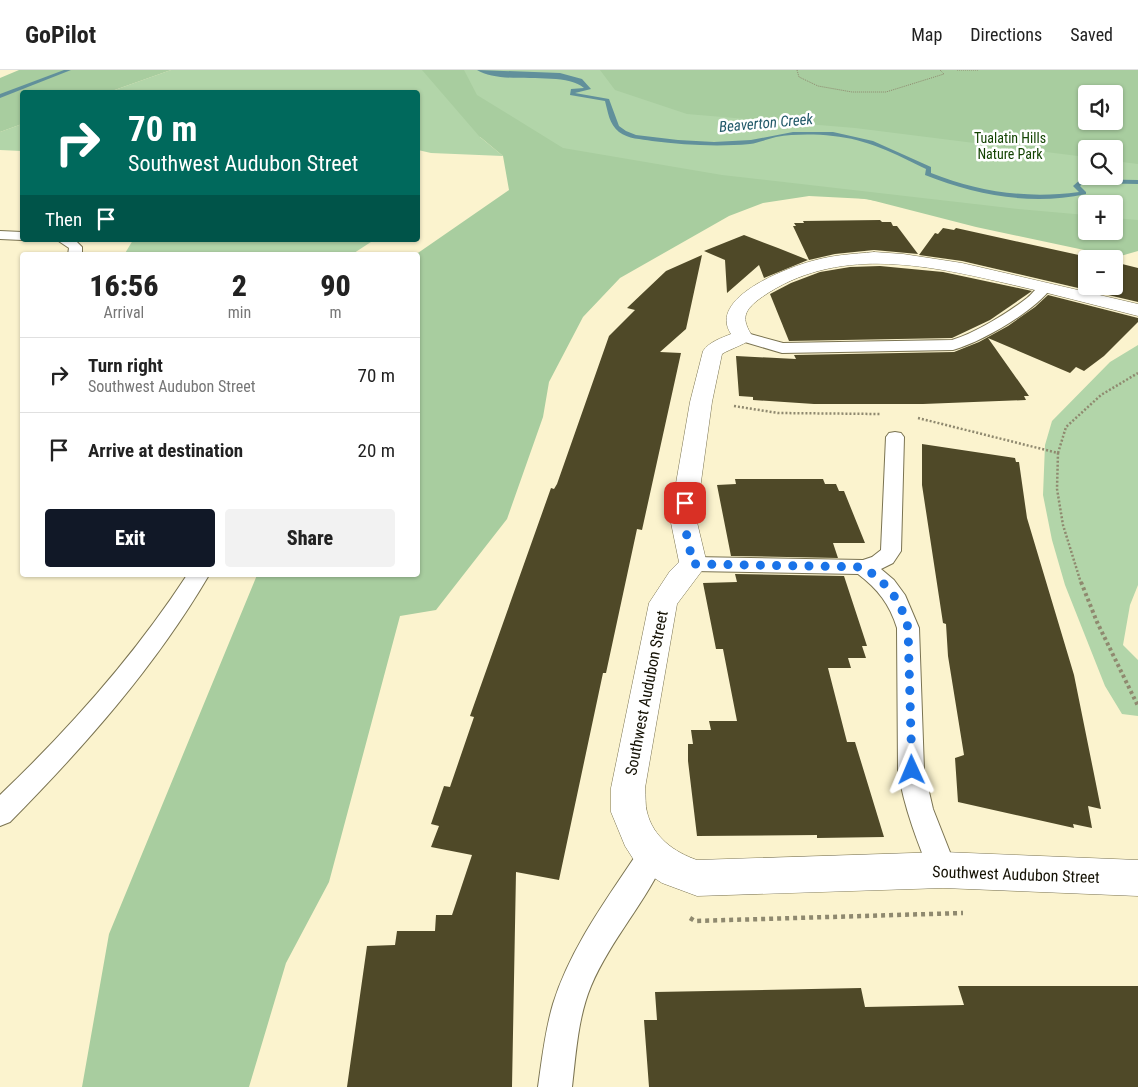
<!DOCTYPE html>
<html lang="en">
<head>
<meta charset="utf-8">
<style>
	:root { --surface:#fff; --page:#f2f2f2; --text:#222; --muted:#767676; --line:#e0e0e0; --accent:#111827 }
	body { margin:0; font-family:"Roboto Condensed",sans-serif; background:var(--page); color:var(--text); height:100vh; display:flex; flex-direction:column; font-size:19px; white-space:nowrap }
	* { box-sizing:border-box; margin:0 }
	p { font-size:16px; color:var(--muted) }
	.icon { flex:none; width:28px; height:28px; fill:none; stroke:currentColor; stroke-width:2; stroke-linecap:round; stroke-linejoin:round }
	.map { position:relative; flex:1; overflow:hidden }
	.panel { position:absolute; left:20px; top:182px; width:400px; height:325px; display:flex; flex-direction:column; background:var(--surface); border-radius:5px; box-shadow:0 1px 4px #0004 }
	.panel>* { flex:none }
	.hud { position:absolute; left:20px; top:20px; width:400px; height:152px; border-radius:5px; box-shadow:0 1px 4px #0004; background:#00695c; color:#fff; overflow:hidden }
	.buttons { position:absolute; left:1078px; top:15px; display:grid; gap:10px }
	.buttons a { display:grid; place-items:center; width:45px; height:45px; border-radius:5px; background:var(--surface); box-shadow:0 1px 4px #0004; font-size:25px }
	.pin { position:absolute; display:grid; place-items:center; width:42px; height:42px; color:#fff; margin:-21px; border-radius:10px; box-shadow:0 2px 8px #0006 }
	.me { position:absolute; width:55px; margin:-28px; rotate:359deg; stroke-linejoin:round; filter:drop-shadow(0 0 4px #0008) }
	.turn { display:flex; align-items:center; gap:18px; height:105px; padding:0 25px; font-size:22px }
	.turn .icon { width:65px; height:65px; stroke-width:2.5 }
	.turn b { display:block; font-size:35px; line-height:42px }
	.then { display:flex; align-items:center; height:48px; padding:0 25px; background:#0003; gap:10px; font-size:19px }
	.eta { display:flex; justify-content:space-evenly; align-items:center; height:85px; text-align:center }
	.eta b { font-size:30px; font-weight:800; line-height:35px }
	.action { display:flex; gap:10px; margin-top:auto; padding:10px 25px }
	.action a { flex:1; height:58px; border-radius:5px; background:var(--accent); color:#fff; font-size:20px; font-weight:800; line-height:58px; text-align:center }
	.action a+a { background:var(--page); color:var(--text) }
	ul { padding:0; list-style:none }
	li { display:flex; align-items:center; gap:15px; height:75px; padding:0 25px; border-top:1px solid var(--line) }
	li div { flex:1 }
	li b { display:block; font-size:19px }
	li em { font-style:normal }
	header { display:flex; align-items:center; gap:30px; box-sizing:border-box; height:70px; padding:0 25px; background:var(--surface); border-bottom:1px solid var(--line) }
	header strong { font-size:24px }
	nav { display:flex; gap:28px; margin-inline-start:auto; font-size:18px }
	.map>svg:first-child { display:block }
</style>
</head>
<body>
<header>
<strong>GoPilot</strong>
<nav><a>Map</a><a>Directions</a><a>Saved</a></nav>
</header>
<div class="map">
<svg width="1138" height="1017" viewBox="0 0 1138 1017">
	<rect width="100%" height="100%" fill="#fbf3ce"/>
	<g fill="#b2d5a9" fill-rule="evenodd">
		<path d="M171,0H1138V173L480,67L503,86L431,83L418,80V22H109ZM1086,24H1114V51H1086ZM1086,79H1114V106H1086ZM1086,134H1114V161H1086Z"/>
		<polygon points="22,54 22,81 0,80 0,62"/>
		<polygon points="133,170 374,170 351,185 124,185"/>
		<polygon points="1138,275 1138,515 1130,535 1123,575 1138,590 1138,646 1122,644 1105,616 1065,515 1052,470 1043,425 1045,375 1052,351 1110,292"/>
	</g>
	<g fill="#a8cd9f" fill-rule="evenodd">
		<polygon points="19,0 171,0 109,22 22,22 22,54 0,62 0,8"/>
		<polygon points="422,0 464,0 477,25 563,78 722,105 1018,139 1086,145 1086,161 1114,161 1114,148 1138,150 1138,181 1117,187 976,157 867,129 809,126 763,133 729,146 620,208 583,247 549,312 543,347 507,449 436,540 400,546 329,812 286,893 249,1017 82,1017 109,864 257,505 418,505 418,185 415,185 509,120 503,86 479,66"/>
		<path d="M600,0H1138V94L1114,91V79H1086V87L855,58L687,44L615,20ZM1086,24H1114V51H1086Z"/>
	</g>
	<g fill="none" stroke-linecap="round" stroke-linejoin="round">
		<g fill="#61909b" fill-rule="evenodd">
			<polygon points="64,0 71,0 0,28 0,24"/>
			<path d="M477,0L560,3L582,9L591,19L575,23L609,29L619,56L626,61L636,65L678,70L714,72L751,70L793,62H833L873,71L931,97V103C979,122 1027,129 1079,122L1073,116L1081,109L1138,110V114L1083,113L1080,116L1086,122V124C1031,136 976,125 925,105L926,99C896,84 866,69 833,66C814,64 794,64 776,67C767,69 759,73 750,74C717,77 684,75 652,71C641,69 628,69 619,62C609,54 608,42 605,31L570,25L571,19L584,18C563,0 502,16 477,0Z"/>
		</g>
	</g>
	<g fill="#4f4928">
		<polygon points="880,150 882,152 891,152 893,156 897,156 918,184 874,180 835,184 809,190 793,156 796,156 794,153 804,153 803,151"/>
		<polygon points="943,158 954,160 956,158 1097,189 1086,189 1086,216 1114,216 1114,192 1138,198 1138,232 962,191 919,185 935,163 938,164"/>
		<polygon points="744,165 778,178 808,190 764,208 759,195 727,223 725,190 704,181"/>
		<polygon points="702,185 686,259 660,282 681,283 642,460 637,459 606,603 603,603 559,810 516,802 512,1017 347,1017 367,876 395,875 397,861 435,861 436,845 452,845 472,785 431,777 439,756 431,754 444,716 450,717 474,647 470,646 551,418 554,419 557,414 609,266 635,240 627,238 666,201"/>
		<polygon points="880,196 943,202 1032,221 990,250 952,268 789,271 770,224 791,213 820,202 850,197"/>
		<polygon points="1048,225 1138,248 1138,252 1104,286 1084,301 1076,297 1070,303 988,268 1029,326 1024,326 1026,330 923,334 814,334 753,330 753,327 739,326 736,286 796,289 794,285 954,282 979,272 1008,256 1035,237"/>
		<polygon points="922,374 1015,388 1016,392 1019,392 1027,448 1074,605 1094,704 1101,739 1088,736 1092,758 1073,754 1074,758 958,732 955,688 964,685 948,586 946,554 943,553 922,415"/>
		<polygon points="735,409 823,409 825,414 836,414 839,421 844,421 865,473 833,473 838,488 731,486 717,415 736,414"/>
		<polygon points="735,504 844,506 867,576 862,576 866,588 848,588 851,598 828,598 847,672 855,672 884,767 817,768 817,765 697,766 688,691 688,674 693,674 691,660 711,660 709,651 737,651 723,579 716,579 703,513 737,512"/>
		<polygon points="958,916 1138,916 1138,1017 649,1017 644,950 657,950 655,922 861,918 865,937 964,935"/>
	</g>
	<g fill="none" stroke-linecap="round" stroke-linejoin="round">
		<g stroke="#7a7351" stroke-width="2">
			<g id="service">
				<polygon points="0,161 22,162 22,170 0,169"/>
				<polygon points="57,170 75,170 82,177 82,185 68,185 69,178"/>
				<path d="M1045,213L1052,217C1035,241 982,272 953,280L782,283L738,270L735,267L738,264L743,262L783,273L952,270C975,263 1008,243 1027,228C1034,223 1037,215 1045,213Z"/>
				<path d="M895,362L901,363L904,367L901,481L893,493L881,499L894,510L905,525L919,558L924,700L933,739L957,800L953,810L943,814L933,810C918,774 904,738 898,700L897,558C890,535 878,519 858,504L693,501L686,499L683,494L686,489L693,487L863,490L872,487L881,480L886,367L889,363Z"/>
				<path d="M187,505H209C155,597 84,677 10,752L0,756V725C70,658 134,586 187,505Z"/>
				<path d="M652,772L662,776L666,786C647,831 611,869 591,916C578,947 576,983 572,1017H538C542,989 545,961 553,934C571,876 609,826 642,776Z"/>
			</g>
		</g>
		<g stroke="#7a7351" stroke-width="1">
			<path id="minor" d="M874,182L903,184L962,193L1138,234V246C1094,235 1049,223 1005,213C923,194 836,176 762,227C744,240 740,248 753,267C749,273 730,279 722,284L712,332L696,448L707,494L677,534L645,718C646,726 645,735 647,742C653,767 674,782 697,790L943,782L1138,790V826L943,818L697,826L662,813L639,798L625,776L611,742V718L649,533L670,501L679,492L670,448L690,332L703,281C709,272 721,268 731,264C707,228 786,198 812,191C832,185 853,184 874,182Z"/>
		</g>
		<g stroke="#8f896f" stroke-width="1" stroke-dasharray="1 1" stroke-linecap="butt">
			<polyline points="797,0 799,7 818,16 852,22 886,22 944,4 940,0"/>
			<polyline points="957,0 979,0"/>
		</g>
		<g stroke="#8f896f" stroke-width="2.5" stroke-dasharray="2 2" stroke-linecap="butt">
			<polyline points="734,336 778,343 880,344"/>
			<polyline points="918,348 1058,383 1057,419 1063,455 1081,513"/>
			<polyline points="1058,383 1066,357 1101,325 1138,303"/>
		</g>
		<polyline stroke="#8f896f" stroke-width="4" stroke-dasharray="3 3" stroke-linecap="butt" points="1081,512 1097,552 1138,636"/>
		<polyline stroke="#8f896f" stroke-width="4.5" stroke-dasharray="4 4" stroke-linecap="butt" points="690,848 695,851 963,843"/>
		<use href="#service" fill="#fff" fill-rule="evenodd"/>
		<use href="#minor" fill="#fff" fill-rule="evenodd"/>
	</g>
	<g fill="none" stroke-linecap="round" stroke-linejoin="round">
		<path stroke="#1a73e8" stroke-width="9" stroke-dasharray="0 16.2" d="M685,433L683,448L693,494L863,497C887,513 901,530 908,558L912,700"/>
	</g>
	<g text-anchor="middle" stroke-width="5" stroke-linejoin="round" paint-order="stroke">
		<g font-size="14" fill="#144403" stroke="#fff">
			<text x="1010" y="73">Tualatin Hills<tspan x="1010" dy="16">Nature Park</tspan></text>
		</g>
		<g font-size="15" font-style="italic" fill="#205868" stroke="#fff">
			<text transform="translate(766 53) rotate(-5)" y="5">Beaverton Creek</text>
		</g>
		<g font-size="16" fill="#151205" stroke="#fff">
			<text transform="translate(646 623) rotate(-79)" y="6">Southwest Audubon Street</text>
			<text transform="translate(1016 804) rotate(2)" y="6">Southwest Audubon Street</text>
		</g>
	</g>
</svg>
<div class="buttons">
<a><svg class="icon" aria-label="sound" viewBox="0 0 24 24"><path d="M4 9h4l5-4v14l-5-4H4zM17 9q2 3 0 6"/></svg></a>
<a><svg class="icon" aria-label="search" viewBox="0 0 24 24"><circle cx="10" cy="10" r="6"/><path d="M15 15l6 6"/></svg></a>
<a>+</a>
<a>−</a>
</div>
<div class="pin" style="left:685px;top:433px;background:#d93025"><svg class="icon" aria-label="arrive" viewBox="0 0 24 24"><path d="M6 21V4h12l-3 4 3 4H6"/></svg></div>
<svg class="me" style="left:912px;top:700px" viewBox="-20 -20 40 40"><path d="M0-17L14 15 0 8-14 15z" fill="#1a73e8" stroke="#fff" stroke-width="4"/></svg>
<div class="hud">
<div class="turn"><svg class="icon" aria-label="right" viewBox="0 0 24 24"><path d="M7 20v-9h11M14 6l5 5-5 5"/></svg><div><b>70 m</b>Southwest Audubon Street</div></div>
<div class="then">Then<svg class="icon" aria-label="arrive" viewBox="0 0 24 24"><path d="M6 21V4h12l-3 4 3 4H6"/></svg></div>
</div>
<section class="panel">
<div class="eta">
<div><b>16:56</b><p>Arrival</p></div>
<div><b>2</b><p>min</p></div>
<div><b>90</b><p>m</p></div>
</div>
<ul>
<li><svg class="icon" aria-label="right" viewBox="0 0 24 24"><path d="M7 20v-9h11M14 6l5 5-5 5"/></svg><div><b>Turn right</b><p>Southwest Audubon Street</p></div><em>70 m</em></li>
<li><svg class="icon" aria-label="arrive" viewBox="0 0 24 24"><path d="M6 21V4h12l-3 4 3 4H6"/></svg><div><b>Arrive at destination</b></div><em>20 m</em></li>
</ul>
<div class="action"><a>Exit</a><a>Share</a></div>
</section>
</div>
</body>
</html>
